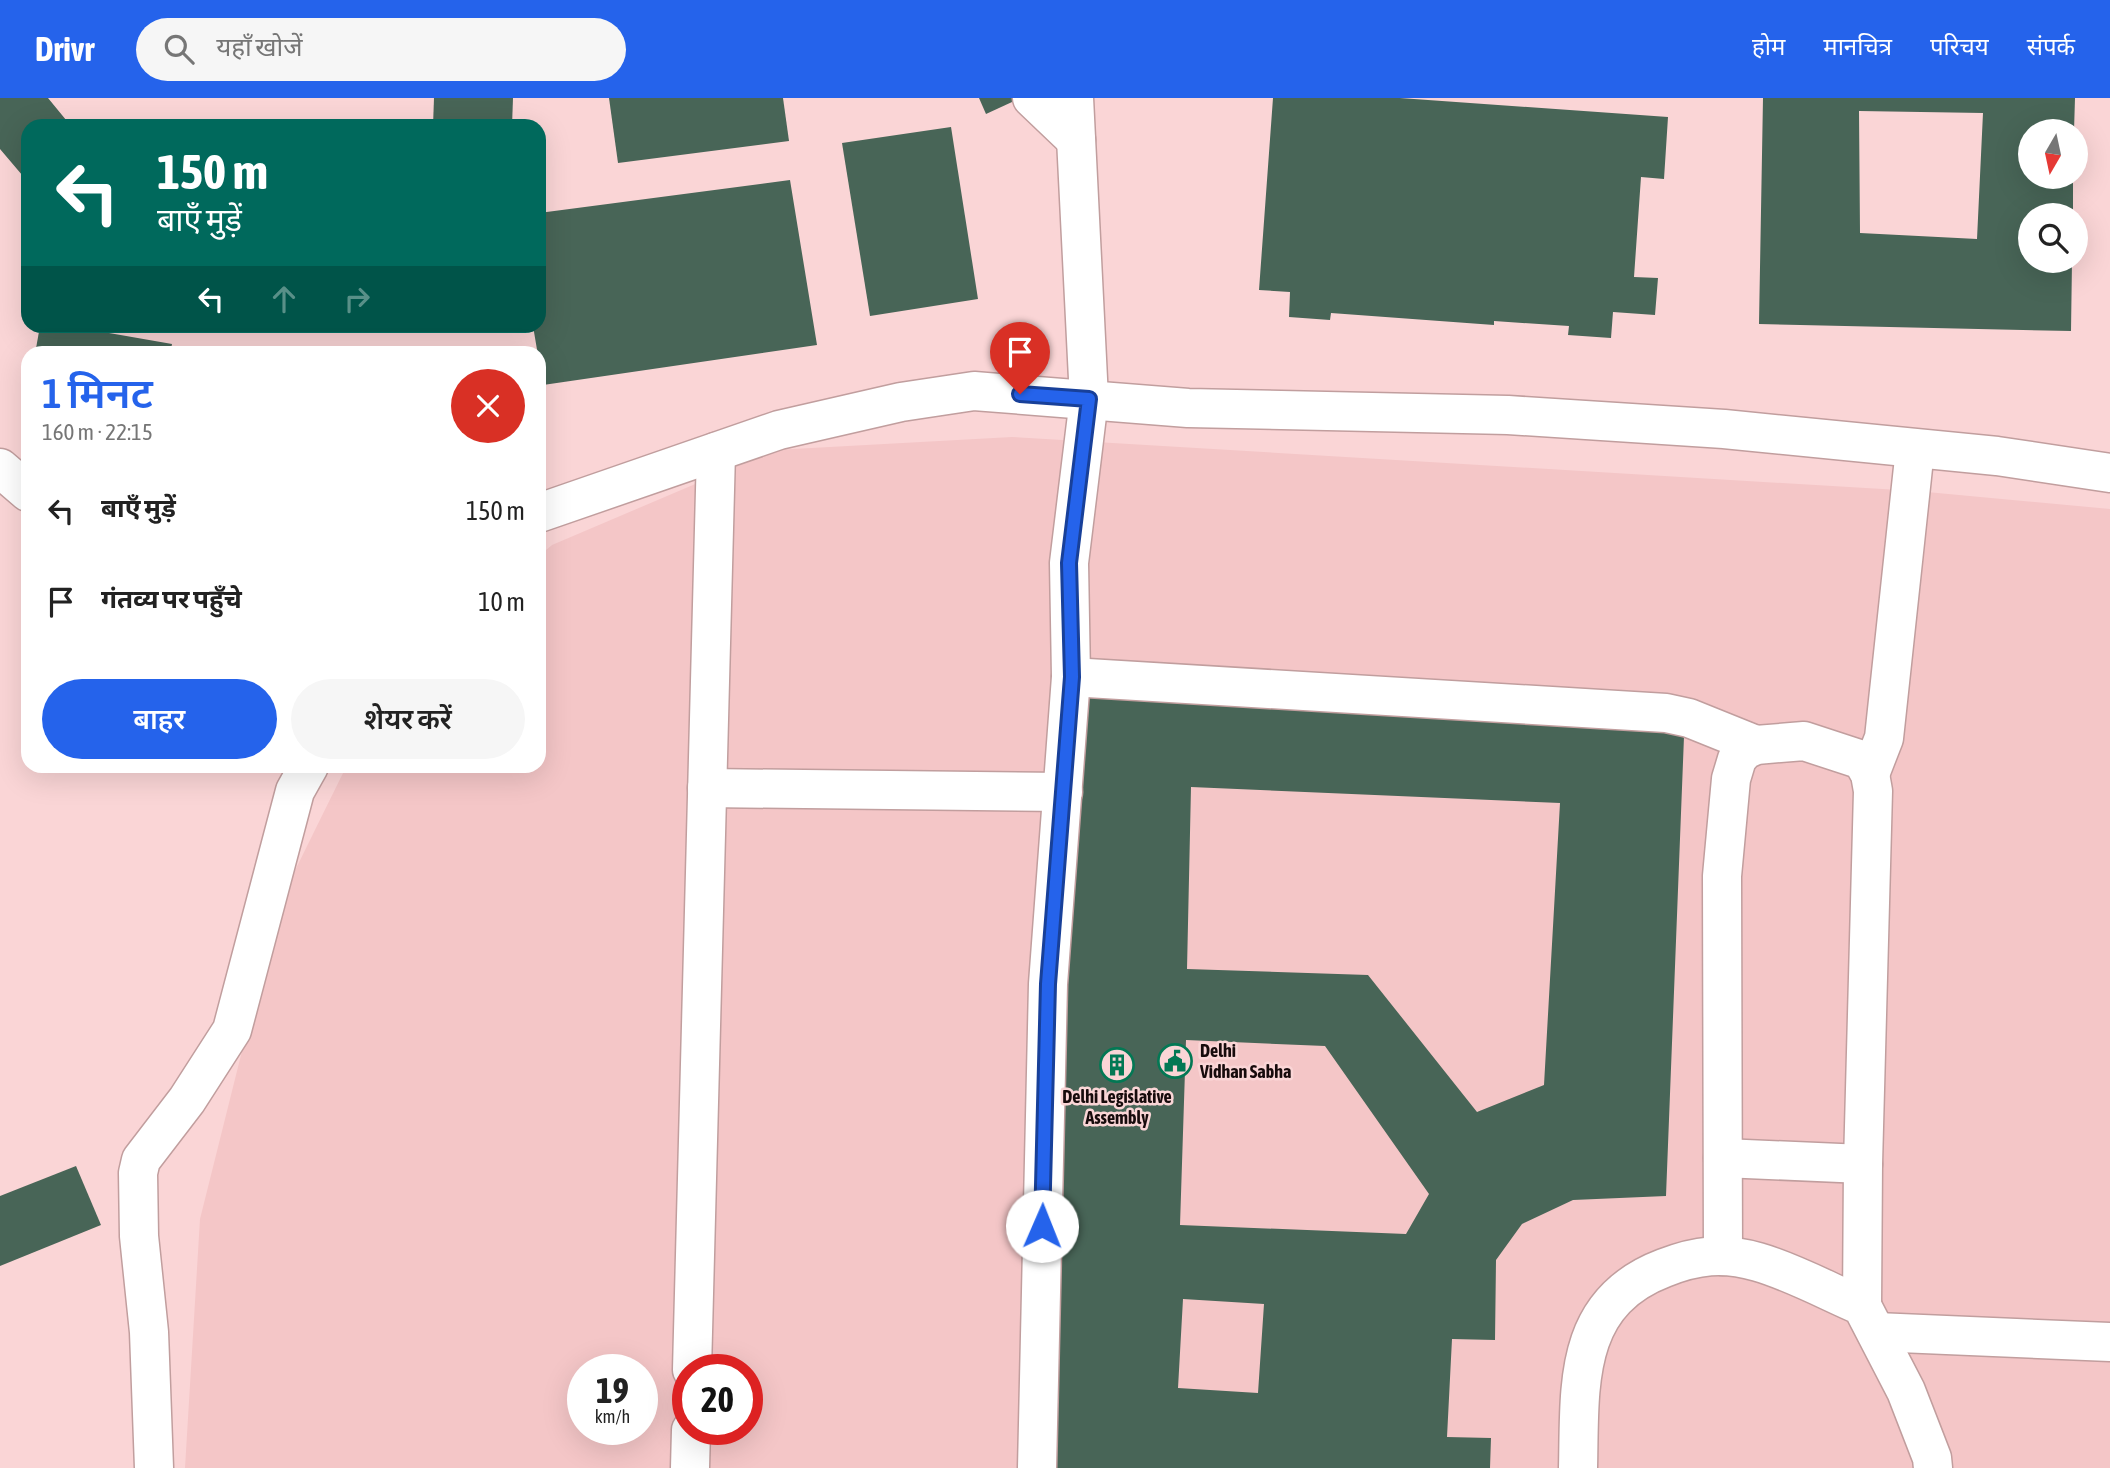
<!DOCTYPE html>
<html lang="hi">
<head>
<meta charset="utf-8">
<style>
	:root { --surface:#fff; --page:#f6f6f6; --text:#222; --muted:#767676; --accent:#2563eb }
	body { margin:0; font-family:"Asap Condensed","Noto Sans Devanagari",sans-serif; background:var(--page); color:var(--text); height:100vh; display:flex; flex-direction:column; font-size:26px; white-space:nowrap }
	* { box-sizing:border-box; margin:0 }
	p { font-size:23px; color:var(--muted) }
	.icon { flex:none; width:38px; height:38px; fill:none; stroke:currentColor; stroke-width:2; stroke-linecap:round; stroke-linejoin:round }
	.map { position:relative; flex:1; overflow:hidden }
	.panel { position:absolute; left:21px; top:248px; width:525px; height:427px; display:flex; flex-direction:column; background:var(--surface); border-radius:21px; box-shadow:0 7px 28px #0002 }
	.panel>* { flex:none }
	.banner { position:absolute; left:21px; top:21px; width:525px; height:214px; border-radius:21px; box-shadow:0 7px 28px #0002; background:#00695c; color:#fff; overflow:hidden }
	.needle { width:46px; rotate:189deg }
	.tools { position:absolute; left:2018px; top:21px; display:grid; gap:14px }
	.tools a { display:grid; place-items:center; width:70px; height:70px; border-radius:50%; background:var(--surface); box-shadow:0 7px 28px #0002; font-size:35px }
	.speed { position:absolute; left:567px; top:1256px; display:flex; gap:14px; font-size:35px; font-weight:700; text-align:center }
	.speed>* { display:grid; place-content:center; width:91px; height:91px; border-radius:50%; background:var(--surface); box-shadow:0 7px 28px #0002; line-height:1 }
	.speed small { font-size:18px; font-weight:400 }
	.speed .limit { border:10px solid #d22; background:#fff; color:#111 }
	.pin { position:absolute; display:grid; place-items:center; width:60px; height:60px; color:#fff; margin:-72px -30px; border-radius:50% 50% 50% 0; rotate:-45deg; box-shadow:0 0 7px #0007 }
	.pin .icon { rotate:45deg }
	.me { position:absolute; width:77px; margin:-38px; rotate:1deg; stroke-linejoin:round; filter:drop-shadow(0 0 5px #0008) }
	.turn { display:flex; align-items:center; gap:24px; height:147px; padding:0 21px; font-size:32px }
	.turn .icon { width:91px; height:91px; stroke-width:2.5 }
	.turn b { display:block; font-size:49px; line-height:60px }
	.lanes { display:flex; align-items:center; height:66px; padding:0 21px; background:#0003; justify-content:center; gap:35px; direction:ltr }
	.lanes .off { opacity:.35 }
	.round { display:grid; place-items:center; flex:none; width:74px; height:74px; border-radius:37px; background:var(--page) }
	.summary { display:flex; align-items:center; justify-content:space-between; height:119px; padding:0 21px }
	h1 { font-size:42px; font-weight:600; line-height:52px; color:var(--accent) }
	.button { display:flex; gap:14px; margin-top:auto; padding:14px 21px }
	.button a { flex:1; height:80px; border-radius:42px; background:var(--accent); color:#fff; font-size:28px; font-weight:600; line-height:80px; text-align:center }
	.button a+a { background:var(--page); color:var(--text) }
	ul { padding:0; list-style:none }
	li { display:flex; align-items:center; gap:21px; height:91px; padding:0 21px }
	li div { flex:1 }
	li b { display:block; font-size:26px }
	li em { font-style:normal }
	header { display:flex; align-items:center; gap:42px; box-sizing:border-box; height:98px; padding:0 35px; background:var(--accent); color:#fff }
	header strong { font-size:33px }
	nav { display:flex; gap:38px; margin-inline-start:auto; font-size:24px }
	.search { width:490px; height:63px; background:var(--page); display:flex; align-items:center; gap:18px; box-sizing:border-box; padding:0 24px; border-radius:38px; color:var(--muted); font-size:26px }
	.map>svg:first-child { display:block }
</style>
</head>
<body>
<header>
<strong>Drivr</strong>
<div class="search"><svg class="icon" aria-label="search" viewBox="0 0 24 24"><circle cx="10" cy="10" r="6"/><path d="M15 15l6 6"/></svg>यहाँ खोजें</div>
<nav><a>होम</a><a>मानचित्र</a><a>परिचय</a><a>संपर्क</a></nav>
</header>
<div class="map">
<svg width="2110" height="1370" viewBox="0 0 2110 1370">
	<rect width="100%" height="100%" fill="#fad5d6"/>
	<path fill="#f4c6c7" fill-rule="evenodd" d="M1012,339L1916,393L2110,411V1370H185L200,1121L279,805L346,669L539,668V458L552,447L775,352ZM583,1272H642V1332H583ZM688,1272H747V1332H688Z"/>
	<g fill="#486557" fill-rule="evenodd">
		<polygon points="0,0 48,0 71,28 28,28 28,84 0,51"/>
		<polygon points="434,0 513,0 512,28 433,28"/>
		<polygon points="609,0 783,0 789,43 618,65"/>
		<polygon points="979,0 1021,0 986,16"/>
		<polygon points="1273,0 1400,0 1668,19 1664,81 1641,79 1634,179 1658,180 1655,217 1613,214 1611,240 1568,237 1569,228 1494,223 1494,227 1331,215 1330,222 1289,219 1290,194 1259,192"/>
		<path d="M1763,0H2075L2074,33H2030V79H2073V117H2030V163H2072L2071,233L1759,226ZM1859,13L1983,15L1977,141L1860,135Z"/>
		<polygon points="951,29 978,201 870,218 842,45"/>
		<polygon points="790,82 817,247 543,287 533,228 539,228 539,115"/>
		<polygon points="40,228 69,228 172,246 170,256 35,256"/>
		<path d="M1064,587L1685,613L1666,1098L1573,1102L1522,1126L1496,1162L1495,1242L1452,1241L1447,1339L1491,1340L1490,1370H1032ZM1191,689L1560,705L1544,987L1477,1014L1368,877L1187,871ZM1186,942L1325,948L1429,1096L1406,1136L1180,1127ZM1183,1201L1264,1206L1258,1295L1178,1290Z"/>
		<polygon points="76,1068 101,1127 0,1168 0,1098"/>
	</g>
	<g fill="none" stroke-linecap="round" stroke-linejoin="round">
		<g stroke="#c19e9e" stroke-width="41">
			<g id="minor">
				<polyline points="1032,0 1076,42"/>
				<polyline points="0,370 28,394"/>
				<polyline points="539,415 779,332 901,304 974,293 1188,310 1508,317 1724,331 1997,358 2110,375"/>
				<polyline points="1071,579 1666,615 1689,620 1756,647"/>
				<polyline points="1870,676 1884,640 1915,351"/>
				<polyline points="707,690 1063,694"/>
				<polyline points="1723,1060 1863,1066"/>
				<polyline points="1723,1158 1722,778 1731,681 1737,661 1745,652 1756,647 1804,643 1862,662 1870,676 1873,693 1863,1066 1862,1208"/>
				<polyline points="1876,1234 2110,1244"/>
				<polyline points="692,1272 716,354"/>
				<polyline points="154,1370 149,1234 139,1138 138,1075 141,1062 187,1002 232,932 295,693 309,668"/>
				<polyline points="690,1370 691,1332"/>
				<polyline points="1037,1370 1048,886 1071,579 1069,465 1089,301 1074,0"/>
				<path d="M1578,1370C1580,1288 1572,1205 1664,1170C1697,1157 1723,1154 1758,1164C1793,1174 1829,1194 1862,1208L1906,1293L1932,1360L1933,1370"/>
			</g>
		</g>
		<use href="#minor" stroke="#fff" stroke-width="38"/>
	</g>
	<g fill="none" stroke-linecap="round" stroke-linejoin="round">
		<g stroke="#184099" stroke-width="18">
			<polyline id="route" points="1020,296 1089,301 1069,465 1072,579 1048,886 1042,1128"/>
		</g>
		<use href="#route" stroke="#2563eb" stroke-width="12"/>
	</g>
	<defs>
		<g id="civic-ring" transform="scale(1.75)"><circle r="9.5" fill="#fad5d6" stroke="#037854" stroke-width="1.5"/><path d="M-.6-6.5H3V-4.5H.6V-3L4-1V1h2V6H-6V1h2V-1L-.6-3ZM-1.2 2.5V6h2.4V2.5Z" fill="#037854"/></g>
		<g id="building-ring" transform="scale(1.75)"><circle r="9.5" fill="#fad5d6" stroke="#037854" stroke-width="1.5"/><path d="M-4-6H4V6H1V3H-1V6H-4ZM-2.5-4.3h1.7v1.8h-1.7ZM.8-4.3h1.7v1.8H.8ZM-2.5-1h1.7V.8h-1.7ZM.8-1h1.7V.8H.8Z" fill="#037854"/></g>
	</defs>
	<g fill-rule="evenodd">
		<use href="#civic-ring" x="1175" y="963"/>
		<use href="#building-ring" x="1117" y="967"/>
	</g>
	<g text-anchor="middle" stroke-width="5" stroke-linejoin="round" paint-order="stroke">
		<g font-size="18" font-weight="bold" fill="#170b0c" stroke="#fad5d6" text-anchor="start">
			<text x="1200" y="959">Delhi<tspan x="1200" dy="21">Vidhan Sabha</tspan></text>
			<text x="1117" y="1005" text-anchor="middle">Delhi Legislative<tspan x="1117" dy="21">Assembly</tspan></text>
		</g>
	</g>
</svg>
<div class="tools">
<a><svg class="needle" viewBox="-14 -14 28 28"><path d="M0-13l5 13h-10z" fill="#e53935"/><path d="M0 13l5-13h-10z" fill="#767676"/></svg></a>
<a><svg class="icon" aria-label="search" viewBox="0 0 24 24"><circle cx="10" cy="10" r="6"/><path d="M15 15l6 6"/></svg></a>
</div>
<div class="speed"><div>19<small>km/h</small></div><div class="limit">20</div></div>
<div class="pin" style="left:1020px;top:296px;background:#d93025"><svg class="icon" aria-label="arrive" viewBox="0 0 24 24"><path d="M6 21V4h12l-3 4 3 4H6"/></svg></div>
<svg class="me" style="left:1042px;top:1128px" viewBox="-20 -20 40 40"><circle r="19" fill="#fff"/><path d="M0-13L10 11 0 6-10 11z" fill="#2563eb"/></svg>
<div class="banner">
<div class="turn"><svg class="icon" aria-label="left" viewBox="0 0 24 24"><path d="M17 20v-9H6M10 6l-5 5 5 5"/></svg><div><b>150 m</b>बाएँ मुड़ें</div></div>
<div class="lanes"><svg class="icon" aria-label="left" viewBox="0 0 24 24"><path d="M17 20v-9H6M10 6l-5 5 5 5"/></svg><svg class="icon off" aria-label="ahead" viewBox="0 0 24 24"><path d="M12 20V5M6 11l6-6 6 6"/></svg><svg class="icon off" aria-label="right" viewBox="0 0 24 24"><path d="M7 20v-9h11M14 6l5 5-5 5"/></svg></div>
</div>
<section class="panel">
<div class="summary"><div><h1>1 मिनट</h1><p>160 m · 22:15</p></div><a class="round" style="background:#d93025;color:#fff"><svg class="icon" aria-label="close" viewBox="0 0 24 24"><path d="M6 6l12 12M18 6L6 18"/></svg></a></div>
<ul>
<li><svg class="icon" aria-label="left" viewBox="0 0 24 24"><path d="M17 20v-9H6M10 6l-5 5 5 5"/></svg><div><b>बाएँ मुड़ें</b></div><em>150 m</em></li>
<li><svg class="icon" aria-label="arrive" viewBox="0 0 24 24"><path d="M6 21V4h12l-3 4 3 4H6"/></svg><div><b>गंतव्य पर पहुँचे</b></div><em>10 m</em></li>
</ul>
<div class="button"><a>बाहर</a><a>शेयर करें</a></div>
</section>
</div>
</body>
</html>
